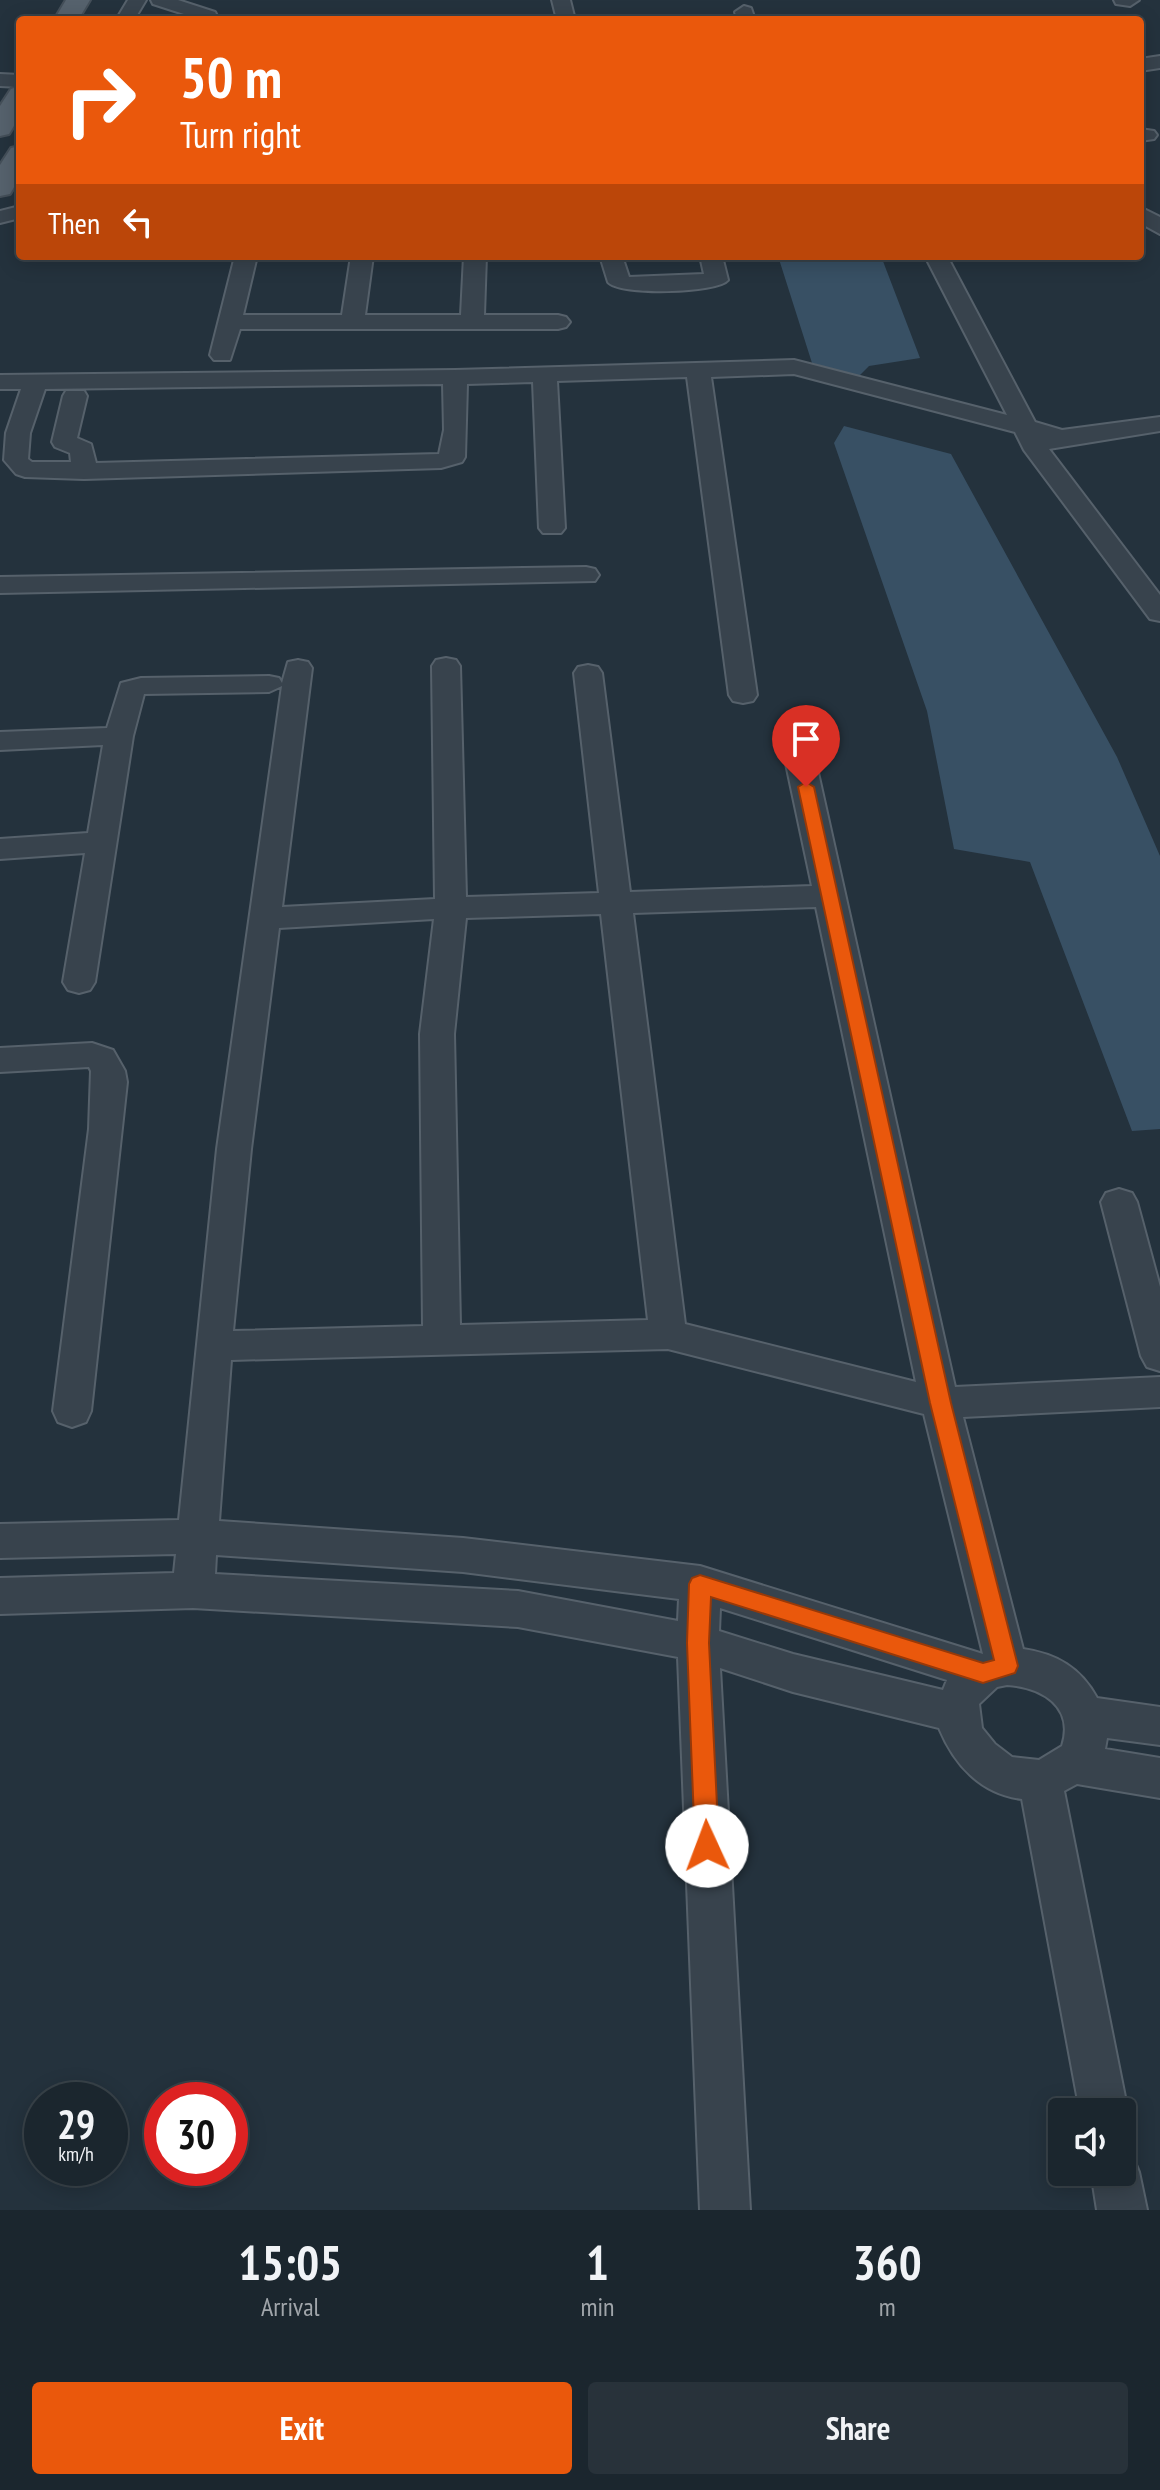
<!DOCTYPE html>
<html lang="en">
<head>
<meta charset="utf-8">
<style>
	:root { --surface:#1b262e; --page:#28323a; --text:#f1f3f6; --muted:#a0a5aa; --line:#39434a; --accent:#ea580c }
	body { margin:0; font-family:"PT Sans Narrow",sans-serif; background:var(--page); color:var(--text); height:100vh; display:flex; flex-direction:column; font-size:30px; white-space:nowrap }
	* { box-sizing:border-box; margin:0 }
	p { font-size:26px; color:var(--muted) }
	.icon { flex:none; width:44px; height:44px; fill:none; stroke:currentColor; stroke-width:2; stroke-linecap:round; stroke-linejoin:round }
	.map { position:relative; height:2210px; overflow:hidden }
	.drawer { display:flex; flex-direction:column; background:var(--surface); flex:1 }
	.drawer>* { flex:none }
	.top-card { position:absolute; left:16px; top:16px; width:1128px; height:244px; border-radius:8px; box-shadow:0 4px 20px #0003,0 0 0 2px var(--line); background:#ea580c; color:#fff; overflow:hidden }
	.fabs { position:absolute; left:1048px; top:2098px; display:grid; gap:16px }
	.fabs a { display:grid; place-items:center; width:88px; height:88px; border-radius:8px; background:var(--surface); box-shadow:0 4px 20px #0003,0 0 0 2px var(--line); font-size:40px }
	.speed { position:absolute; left:24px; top:2082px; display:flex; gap:16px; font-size:40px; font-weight:700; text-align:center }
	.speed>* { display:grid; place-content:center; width:104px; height:104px; border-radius:50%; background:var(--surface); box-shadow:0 4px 20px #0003,0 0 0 2px var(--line); line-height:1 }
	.speed small { font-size:20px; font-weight:400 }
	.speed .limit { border:12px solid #d22; background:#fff; color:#111 }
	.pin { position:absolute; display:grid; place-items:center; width:68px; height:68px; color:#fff; margin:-82px -34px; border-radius:50% 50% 50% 0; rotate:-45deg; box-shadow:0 0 8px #0007 }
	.pin .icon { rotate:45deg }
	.me { position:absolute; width:88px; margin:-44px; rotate:358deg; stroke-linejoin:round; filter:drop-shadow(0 0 6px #0008) }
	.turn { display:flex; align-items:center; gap:28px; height:168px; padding:0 32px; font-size:36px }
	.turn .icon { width:104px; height:104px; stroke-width:2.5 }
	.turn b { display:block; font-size:56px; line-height:68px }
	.then { display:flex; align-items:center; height:76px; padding:0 32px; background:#0003; gap:16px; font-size:30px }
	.eta { display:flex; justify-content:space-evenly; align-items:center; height:136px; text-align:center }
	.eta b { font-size:48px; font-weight:800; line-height:56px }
	.primary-button { display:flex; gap:16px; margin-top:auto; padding:16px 32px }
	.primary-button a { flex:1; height:92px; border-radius:8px; background:var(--accent); color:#fff; font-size:32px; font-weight:800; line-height:92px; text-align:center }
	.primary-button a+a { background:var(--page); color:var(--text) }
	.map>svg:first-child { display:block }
</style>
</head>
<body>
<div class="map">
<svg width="1160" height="2210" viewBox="0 0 1160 2210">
	<rect width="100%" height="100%" fill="#24323d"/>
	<g fill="#385064">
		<polygon points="778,256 881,256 920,358 869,366 859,376 812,363"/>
		<polygon points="844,426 951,454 1117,757 1160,856 1160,1129 1132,1131 1030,862 954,849 927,711 834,443"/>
	</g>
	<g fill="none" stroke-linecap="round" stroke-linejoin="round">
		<g stroke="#56616b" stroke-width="4">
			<g id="minor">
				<polygon points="128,0 146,0 134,20 116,20"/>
				<polygon points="151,0 178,0 215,12 217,16 215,20 182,20 187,15 153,4"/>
				<polygon points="552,0 570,0 575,20 557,20"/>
				<polygon points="1114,0 1139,0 1130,6 1116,4"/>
				<polygon points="744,6 751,8 755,20 737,20 735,12"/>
				<polygon points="1160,56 1160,68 1140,71 1140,59"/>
				<polygon points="0,74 20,75 20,87 0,86"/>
				<polygon points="1140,129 1154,131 1157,135 1154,139 1140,141"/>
				<polygon points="20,206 20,218 0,223 0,211"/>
				<polygon points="1140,207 1160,217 1160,234 1140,223"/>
				<polygon points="235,256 257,256 243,315 342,315 351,256 373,256 365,315 461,315 464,256 486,256 484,315 558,315 566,317 570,322 566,327 558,329 240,329 230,360 214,360 210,355"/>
				<path d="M600,256H622L629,277L704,274L700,256H722L728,280C718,293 619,296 608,282Z"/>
				<path d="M925,256H947L1035,422L1062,430L1160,417V431L1049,449L1160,595V621L1150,619L1024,450L1015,432L794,374L711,377L757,695L753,701L743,703L733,701L729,695L687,377L557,381L565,528L561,533H543L539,528L533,382L467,384L465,457L462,462L441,468L84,479L25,477L16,474L4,460L6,433L21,389H0V375L455,370L794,360L1007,415ZM443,384L444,430L439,454L96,463L91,444L77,438L87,396L84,391H66L63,396L52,442L55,447L70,453L71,462H32L28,459L30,433L45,389Z"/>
				<polygon points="586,567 595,569 599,575 595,581 0,593 0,577"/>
				<path d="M446,658L456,660L460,666L466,897L599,893L574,673L578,667L588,665L598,667L602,673L630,892L812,886L785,759L790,753L800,750L810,753L815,759L955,1387L1160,1377V1407L963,1417L1023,1649C1057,1654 1081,1668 1097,1698L1160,1707V1745L1107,1738L1105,1749L1160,1758V1798L1077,1784L1064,1791L1128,2112L1122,2127V2112H1080L1022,1799C980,1794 954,1764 939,1728L793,1692L720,1668L750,2210H700L678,1657L518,1627L193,1608L0,1614V1578L174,1573L176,1554L0,1558V1524L179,1520L217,1149L282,686L269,692L144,694L133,736L95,982L90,990L79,993L68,990L63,982L85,853L0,859V839L88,833L103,745L0,750V732L107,728L121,683L141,678L269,676L279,678L282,683L288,662L298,660L308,662L312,668L282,907L435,899L432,666L436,660ZM816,907L916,1382L685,1324L633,913ZM601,914L648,1320L460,1325L454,1034L466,918ZM434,919L420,1034L423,1326L233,1331L251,1149L279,928ZM668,1349L924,1414L983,1654L700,1566L463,1538L219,1521L231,1360ZM216,1555L463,1572L679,1599L678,1621L518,1591L215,1574ZM720,1608L947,1680L943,1690L793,1654L719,1631ZM1007,1685C1041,1687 1075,1706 1062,1746L1039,1760L1012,1757L995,1744L982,1728L979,1704L997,1687Z"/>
				<polygon points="92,1043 113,1050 125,1071 127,1082 91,1411 86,1422 72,1427 58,1422 53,1411 89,1129 91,1071 89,1067 0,1072 0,1048"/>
				<polygon points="1119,1189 1132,1193 1137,1202 1160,1287 1160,1371 1147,1367 1141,1356 1101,1202 1106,1193"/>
				<polygon points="1122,2150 1132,2155 1139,2172 1147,2210 1097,2210 1091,2172 1122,2172"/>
			</g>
		</g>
		<g stroke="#444f59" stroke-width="4">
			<g id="major">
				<polygon points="66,0 90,0 78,20 54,20"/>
				<polygon points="20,86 20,116 9,134 0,136 0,106 11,89"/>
				<polygon points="20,146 20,177 10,194 0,196 0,165 11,148"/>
			</g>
		</g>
		<use href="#minor" fill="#38434d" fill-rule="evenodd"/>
		<use href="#major" fill="#56626d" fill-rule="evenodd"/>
	</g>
	<polygon fill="#ea580c" stroke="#983908" stroke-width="2" points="806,782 814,787 951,1403 1018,1666 1015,1673 983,1683 711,1597 709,1643 719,1846 715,1854 707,1857 699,1854 695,1846 687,1643 689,1584 692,1578 700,1575 983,1663 994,1660 930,1403 798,787"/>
</svg>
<div class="fabs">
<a><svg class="icon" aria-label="sound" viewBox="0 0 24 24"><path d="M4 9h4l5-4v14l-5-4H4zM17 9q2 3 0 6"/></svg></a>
</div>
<div class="speed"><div>29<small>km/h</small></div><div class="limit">30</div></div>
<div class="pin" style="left:806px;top:787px;background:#d93025"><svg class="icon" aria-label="arrive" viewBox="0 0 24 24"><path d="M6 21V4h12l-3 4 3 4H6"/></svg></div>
<svg class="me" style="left:707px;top:1846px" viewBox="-20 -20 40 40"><circle r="19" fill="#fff"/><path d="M0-13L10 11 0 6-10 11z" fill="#ea580c"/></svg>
<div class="top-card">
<div class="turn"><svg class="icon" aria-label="right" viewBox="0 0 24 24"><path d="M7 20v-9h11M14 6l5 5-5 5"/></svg><div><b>50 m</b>Turn right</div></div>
<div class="then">Then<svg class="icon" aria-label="left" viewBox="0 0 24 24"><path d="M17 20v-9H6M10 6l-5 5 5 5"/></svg></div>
</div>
</div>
<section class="drawer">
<div class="eta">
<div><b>15:05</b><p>Arrival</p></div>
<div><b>1</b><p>min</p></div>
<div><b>360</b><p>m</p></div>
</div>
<div class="primary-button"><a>Exit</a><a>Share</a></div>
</section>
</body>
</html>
